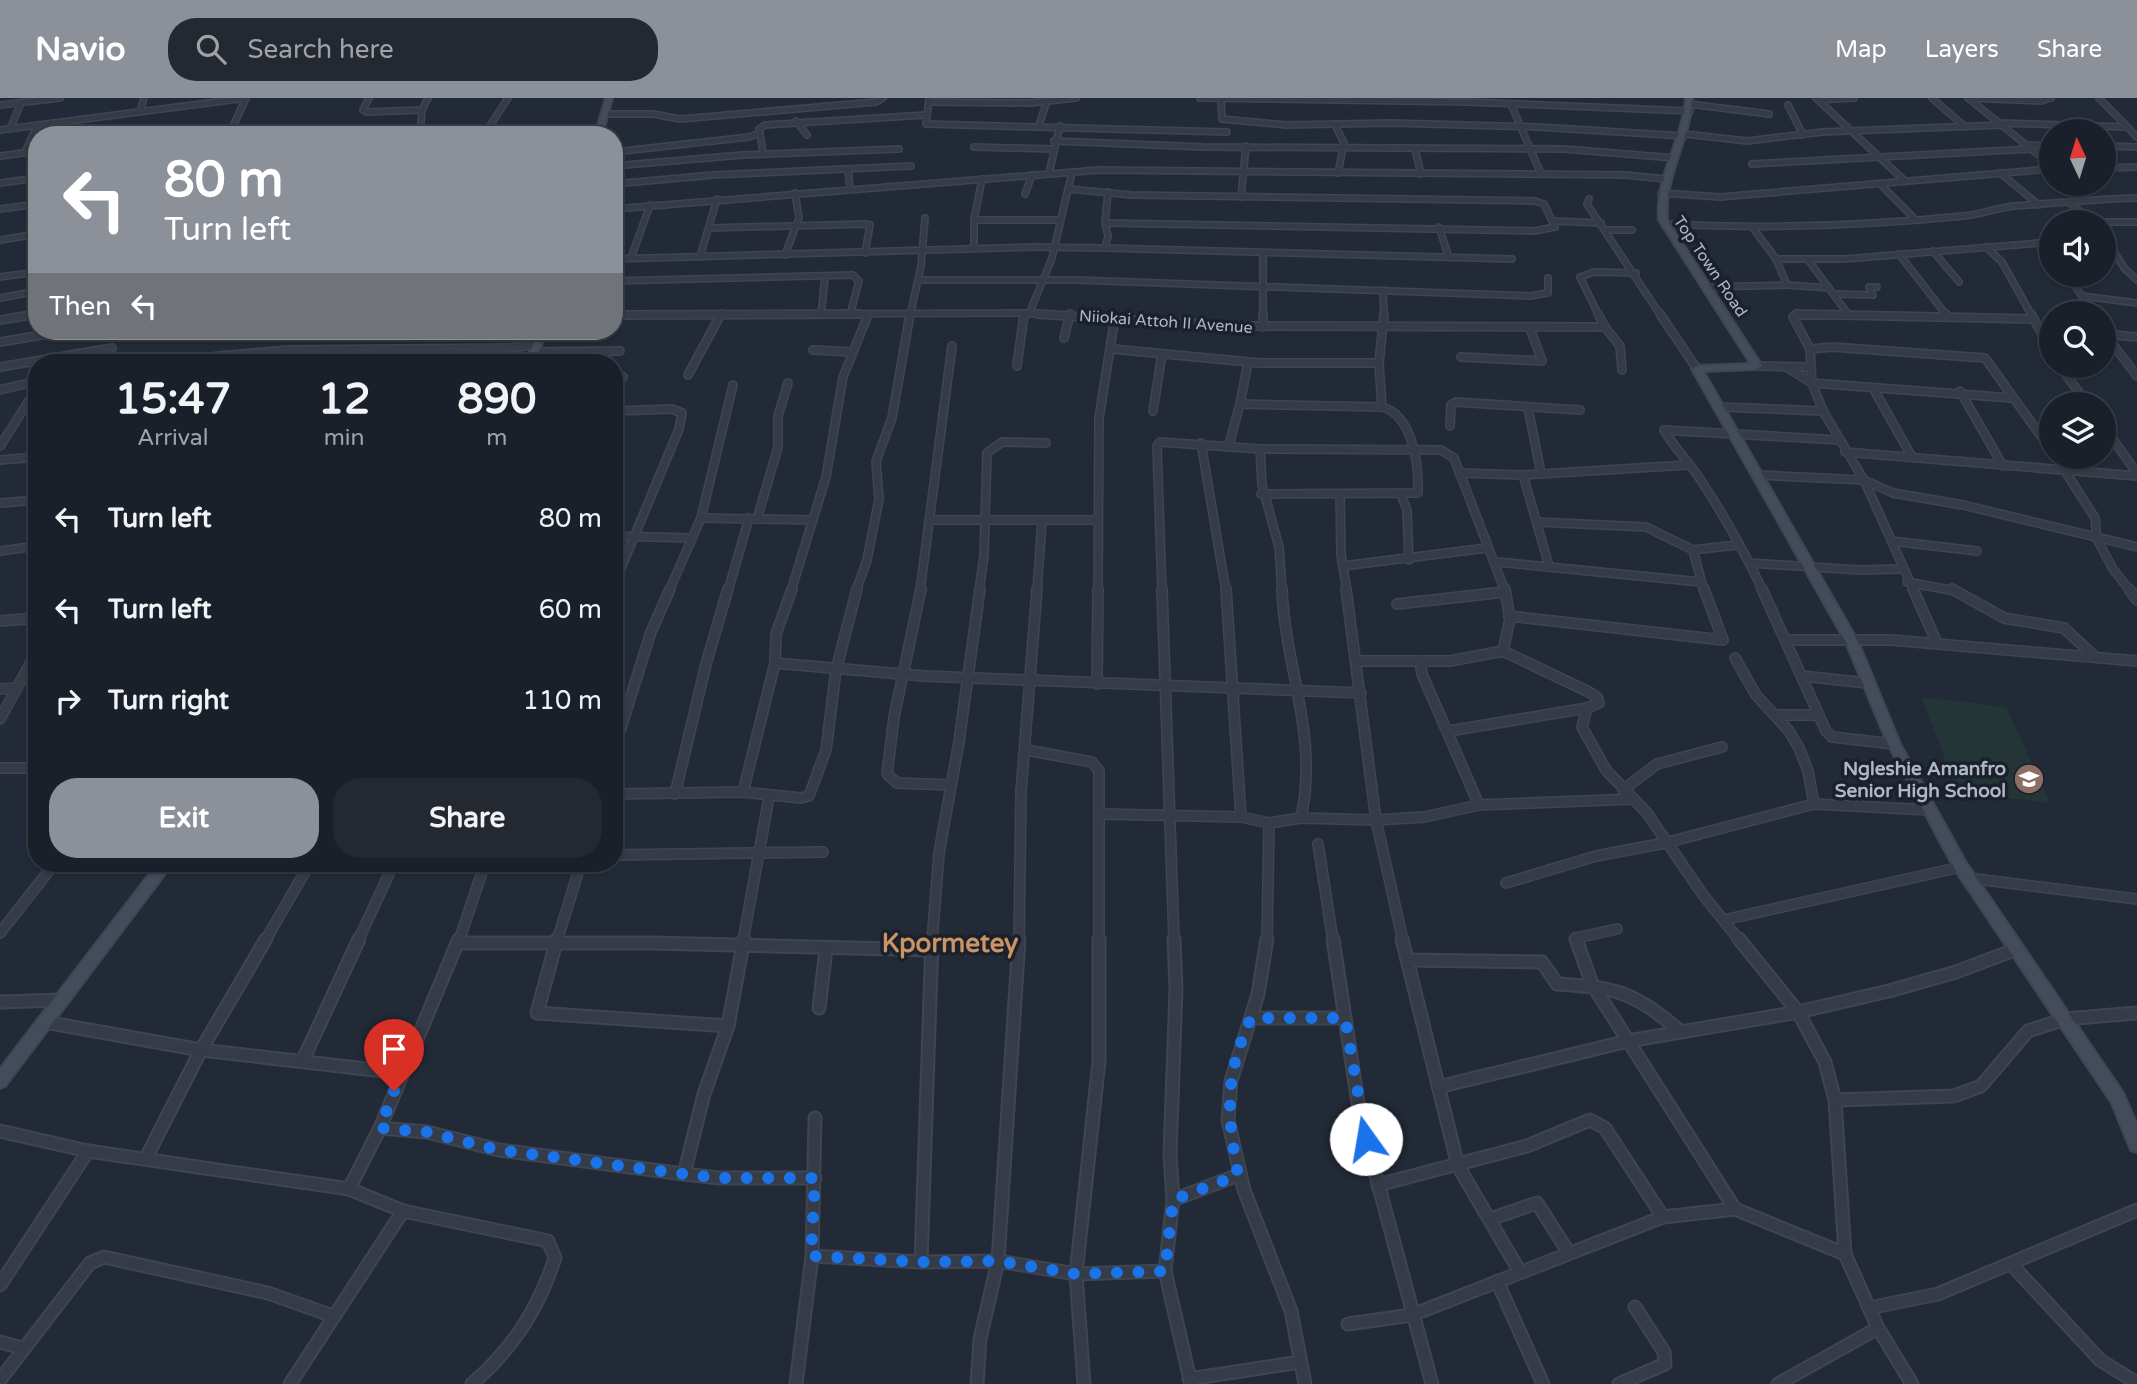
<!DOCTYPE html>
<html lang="en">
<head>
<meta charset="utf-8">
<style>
	:root { --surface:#1a2029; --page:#232831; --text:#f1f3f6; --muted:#9fa3a8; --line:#383e46; --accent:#8c9099 }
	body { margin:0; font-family:"Varela Round",sans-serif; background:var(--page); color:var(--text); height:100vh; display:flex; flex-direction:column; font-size:26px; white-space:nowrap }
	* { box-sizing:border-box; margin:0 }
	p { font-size:23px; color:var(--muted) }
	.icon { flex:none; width:38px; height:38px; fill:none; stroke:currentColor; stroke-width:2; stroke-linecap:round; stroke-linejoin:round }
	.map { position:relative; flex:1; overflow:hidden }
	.panel { position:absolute; left:28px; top:256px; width:595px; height:518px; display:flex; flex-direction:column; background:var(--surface); border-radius:28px; box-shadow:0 2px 5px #0004,0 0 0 2px var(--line) }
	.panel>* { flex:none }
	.top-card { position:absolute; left:28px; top:28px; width:595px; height:214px; border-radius:28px; box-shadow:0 2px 5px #0004,0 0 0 2px var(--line); background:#8c9099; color:#fff; overflow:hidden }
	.needle { width:46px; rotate:356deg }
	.fabs { position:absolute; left:2039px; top:21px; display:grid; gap:14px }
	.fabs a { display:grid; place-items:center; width:77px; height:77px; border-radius:50%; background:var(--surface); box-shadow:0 2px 5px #0004,0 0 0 2px var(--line); font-size:35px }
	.pin { position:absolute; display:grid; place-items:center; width:60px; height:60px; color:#fff; margin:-72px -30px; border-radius:50% 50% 50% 0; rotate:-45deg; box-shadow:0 0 7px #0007 }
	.pin .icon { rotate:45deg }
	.me { position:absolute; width:77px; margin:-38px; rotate:347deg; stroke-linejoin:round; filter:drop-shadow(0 0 5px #0008) }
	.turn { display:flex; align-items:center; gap:24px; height:147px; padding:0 21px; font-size:32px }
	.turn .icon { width:91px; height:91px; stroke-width:2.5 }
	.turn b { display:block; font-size:49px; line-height:60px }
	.then { display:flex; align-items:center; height:66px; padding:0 21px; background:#0003; gap:14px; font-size:26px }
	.eta { display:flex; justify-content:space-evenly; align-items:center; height:119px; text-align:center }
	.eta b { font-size:42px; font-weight:800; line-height:49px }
	.action { display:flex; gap:14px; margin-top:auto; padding:14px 21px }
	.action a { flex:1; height:80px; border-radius:28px; background:var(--accent); color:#fff; font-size:28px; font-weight:800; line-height:80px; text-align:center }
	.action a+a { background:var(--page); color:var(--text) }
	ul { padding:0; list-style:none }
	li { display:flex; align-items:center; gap:21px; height:91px; padding:0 21px }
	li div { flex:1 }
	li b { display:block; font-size:26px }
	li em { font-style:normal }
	header { display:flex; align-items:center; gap:42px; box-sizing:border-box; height:98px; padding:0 35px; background:var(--accent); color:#fff }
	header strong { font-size:33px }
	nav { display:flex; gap:38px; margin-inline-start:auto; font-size:24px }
	.search { width:490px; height:63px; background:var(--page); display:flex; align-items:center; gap:18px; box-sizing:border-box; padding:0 24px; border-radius:28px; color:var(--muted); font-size:26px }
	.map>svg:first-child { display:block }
</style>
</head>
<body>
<header>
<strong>Navio</strong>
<div class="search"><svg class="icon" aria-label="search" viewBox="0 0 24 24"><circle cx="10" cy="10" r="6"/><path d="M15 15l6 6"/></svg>Search here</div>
<nav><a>Map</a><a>Layers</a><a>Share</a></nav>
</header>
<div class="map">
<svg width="2137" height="1286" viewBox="0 0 2137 1286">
	<rect width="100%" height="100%" fill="#222a37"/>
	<polygon fill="#243538" points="1921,599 2006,609 2050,705 1958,694"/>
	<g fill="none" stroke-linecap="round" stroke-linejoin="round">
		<g stroke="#3f4551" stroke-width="8">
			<g id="street-far3">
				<polyline points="369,0 363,12 366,14 422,12"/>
				<polyline points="929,0 926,26 1227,34"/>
				<polyline points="1200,0 1468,4 1690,13"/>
				<polyline points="1816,0 1905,83"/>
				<polyline points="1932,0 1965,29"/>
				<polyline points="1968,0 2051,67"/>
				<polyline points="1969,0 2041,3 2051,0"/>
				<polyline points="2099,0 2137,39"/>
				<polyline points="1221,1 1222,21 1286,27 1392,25 1538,29 1684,38"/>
				<polyline points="1819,2 1854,0"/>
				<polyline points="929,4 1030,5 1076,0"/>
				<polyline points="1511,6 1541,76"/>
				<polyline points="1689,6 1769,16"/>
				<polyline points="0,7 60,0"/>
				<polyline points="1788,7 1803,37"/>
				<polyline points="140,14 144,0"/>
				<polyline points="605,16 653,16 680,21 876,4 883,0"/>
				<polyline points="796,23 807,37"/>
				<polyline points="1999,25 2127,29"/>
				<polyline points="1039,27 1046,6"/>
				<polyline points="1336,29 1344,45 1338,75"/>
				<polyline points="10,31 21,5"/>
				<polyline points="0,32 246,0"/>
				<polyline points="420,35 422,12 428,0"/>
				<polyline points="760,35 763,56"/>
				<polyline points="1685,36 1747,43 1822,34 2002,27"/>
				<polyline points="229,37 246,0"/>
				<polyline points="295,37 363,32 488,31 508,0"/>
				<polyline points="1054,43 1204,49 1564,51 1675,60"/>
				<polyline points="2026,47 2051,48"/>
				<polyline points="2104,48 2137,49"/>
				<polyline points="974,49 1052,51"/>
				<polyline points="1415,51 1421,76"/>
				<polyline points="25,54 37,28"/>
				<polyline points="614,54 749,39 760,35 759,31 765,27 925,17"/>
				<polyline points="0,58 37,53"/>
				<polyline points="1752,66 2031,51"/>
				<polyline points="614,68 742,57 899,51"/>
				<polyline points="2104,70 2137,69"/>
				<polyline points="848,71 850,91"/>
				<polyline points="1049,75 1060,28"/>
				<polyline points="2000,75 2039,107"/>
				<polyline points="0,85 37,80"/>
				<polyline points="614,86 713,77 911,68"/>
				<polyline points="1880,86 1913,119"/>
				<polyline points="1661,95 1720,99 2051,71"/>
				<polyline points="1025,96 1032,77"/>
				<polyline points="1241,99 1246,48"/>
				<polyline points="1589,101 1587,106 1661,218"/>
				<polyline points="2070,105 2093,124"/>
				<polyline points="0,111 37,106"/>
				<polyline points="614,111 1099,72 1625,77 1666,81"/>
				<polyline points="974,122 1060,122"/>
				<polyline points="1553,123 1601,125"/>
				<polyline points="2093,124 2137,124"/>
				<polyline points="1105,125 1108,94"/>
				<path d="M1665,126C1764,131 1864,128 1963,118C1981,117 1998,109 2015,108C2056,105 2096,101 2137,100"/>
				<polyline points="1439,129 1449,160"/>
				<polyline points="709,130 866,126 870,127 865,155"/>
				<polyline points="1607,132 1632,132"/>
				<polyline points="2104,138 2125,171 2137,182"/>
				<polyline points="0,142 37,136"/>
				<polyline points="1986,149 2002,164 2032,218"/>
				<polyline points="1105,150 1512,161"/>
				<polyline points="974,151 974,122 982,81"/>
				<polyline points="1933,153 1959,184"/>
				<polyline points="1263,156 1263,218"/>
				<polyline points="1899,156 1947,218"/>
				<polyline points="785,157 799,120 795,95"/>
				<polyline points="700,159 717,101"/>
				<polyline points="631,160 650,107"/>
				<polyline points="614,161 1034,149 1105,150 1108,138 1105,125 1534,133 1555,129 1544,106 1535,103 1131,97 1069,91"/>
				<polyline points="1776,161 1845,161 2051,144"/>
				<polyline points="1809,163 1848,216"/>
				<polyline points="2067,177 2082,198 2137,205"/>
				<polyline points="0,179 37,174"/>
				<polyline points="919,182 1076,182 1530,198 1548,195 1548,180"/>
				<polyline points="614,183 853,177 859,183 850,217"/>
				<polyline points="1787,187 1829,190"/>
				<polyline points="1709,189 1787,187 1776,161 1753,130"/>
				<polyline points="1383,192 1384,218"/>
				<polyline points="1834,196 1873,197 1869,189 1877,189"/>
				<polyline points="2082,198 2091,215"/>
				<polyline points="0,200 37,193"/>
				<polyline points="1029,216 1052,160 1072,74"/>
				<polyline points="614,217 1024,215 1065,218"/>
				<polyline points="821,217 825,179"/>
				<polyline points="27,218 37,216"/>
				<polyline points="910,218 921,168 925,120"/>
				<polyline points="1599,218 1580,179 1594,174 1636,175"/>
				<polyline points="1794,218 1870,218"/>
			</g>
		</g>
		<g stroke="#3f4551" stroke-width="10">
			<g id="street-far2">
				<polyline points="1037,216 1233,228 1605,229 1598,216"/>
				<polyline points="1263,216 1263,229"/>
				<polyline points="1660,216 1697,271"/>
				<polyline points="1946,216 1948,219"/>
				<polyline points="2031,216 2051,252"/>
				<polyline points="614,217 859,216"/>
				<polyline points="0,222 37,216"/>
				<polyline points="1605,229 1620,248 1622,272"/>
				<polyline points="2104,235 2137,278"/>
				<polyline points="2104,236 2137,239"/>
				<polyline points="1064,240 1070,216"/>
				<polyline points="0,244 65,233"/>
				<polyline points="1112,251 1260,265 1379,265"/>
				<polyline points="1810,251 1833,249 1985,260 2051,352"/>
				<polyline points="813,252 853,254"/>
				<polyline points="534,254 620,253"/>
				<polyline points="1461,259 1542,263 1530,230"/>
				<polyline points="154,264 288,252 511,250 538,246"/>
				<polyline points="1017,268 1024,216"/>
				<polyline points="1757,268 1811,269"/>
				<polyline points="2060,268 2087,306"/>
				<polyline points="0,269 112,250"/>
				<polyline points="1788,270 1812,285 1823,313 1864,382 1914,493"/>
				<polyline points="688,277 721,216"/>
				<polyline points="614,279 623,279"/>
				<polyline points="1873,290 1912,359"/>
				<polyline points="0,292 37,283"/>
				<polyline points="1960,293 2003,368"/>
				<polyline points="2012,300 1812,285 1810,251 1793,219 1796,216 2033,221"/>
				<polyline points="1240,306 1248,264"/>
				<polyline points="1382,309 1379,265 1384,216"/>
				<polyline points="1720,309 1823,313"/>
				<polyline points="1528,310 1541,375"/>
				<polyline points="614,313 672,311 682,315 679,331 614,487"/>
				<polyline points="1153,313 1162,256"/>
				<polyline points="1450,328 1451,307 1456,304 1580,312"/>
				<polyline points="2104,329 2137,375"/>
				<polyline points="1201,345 1226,493"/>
				<path d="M1229,347L1240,306L1382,309C1413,317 1419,368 1418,395L1261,396"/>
				<polyline points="0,348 37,290"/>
				<polyline points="1260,351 1262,387 1279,449 1282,493"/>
				<polyline points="1845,354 2137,378"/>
				<polyline points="2056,359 2095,420 2097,441 2113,471 2130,493"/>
				<polyline points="0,362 37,359"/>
				<polyline points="1459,375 1523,377 1687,367"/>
				<polyline points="1523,377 1549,468"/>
				<polyline points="1758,377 1864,382 1893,395 1963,407 2137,449"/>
				<polyline points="1340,397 1341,457 1347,493"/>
				<polyline points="1401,397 1407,412 1409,462"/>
				<polyline points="0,405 37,402"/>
				<polyline points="701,420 812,422"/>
				<polyline points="757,421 778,349 778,318 788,285"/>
				<polyline points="930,422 1098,422"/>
				<polyline points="1537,424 1646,429 1693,452"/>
				<polyline points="614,438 692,440"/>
				<polyline points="1891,443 1977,453"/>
				<polyline points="0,453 37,448"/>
				<polyline points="1497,464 1701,484"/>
				<polyline points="1750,465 1859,472 1902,471"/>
				<polyline points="1343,468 1487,450"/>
				<polyline points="1907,484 1955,493"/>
				<polyline points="669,493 701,420 733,287"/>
				<polyline points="728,493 749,420"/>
				<polyline points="791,493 826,379 843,279 868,217"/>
				<polyline points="856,493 867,462 879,401 876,363 892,320 910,216"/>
				<polyline points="920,493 952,248"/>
				<polyline points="979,493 984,458 987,355 1002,344 1046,345"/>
				<polyline points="1037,493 1042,423"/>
				<polyline points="1098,493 1099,320 1115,219"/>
				<polyline points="1162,493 1157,348 1160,344 1260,351 1441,352 1454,360 1505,493"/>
				<polyline points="1704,493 1693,452 1737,447"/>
				<path d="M1763,493C1744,453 1721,412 1696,375C1685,360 1673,348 1664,332L1839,342"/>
			</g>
		</g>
		<g stroke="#3f4551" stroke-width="12">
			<g id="street-far1">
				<polyline points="921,491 894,619 887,676 897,685 951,687"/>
				<polyline points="1162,491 1174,843"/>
				<polyline points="1226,491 1241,719"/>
				<path d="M1282,491C1285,571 1319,637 1301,720"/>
				<polyline points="1346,491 1376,722 1403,843"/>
				<polyline points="1762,491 1826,633 1832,639 1894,646"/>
				<polyline points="1913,491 1937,545"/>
				<polyline points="1952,491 2004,520 2064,530 2095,559"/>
				<polyline points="2129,491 2137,502"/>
				<polyline points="1397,506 1504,494"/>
				<polyline points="1509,518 1723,542 1704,491"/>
				<polyline points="0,523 37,520"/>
				<polyline points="1786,542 1891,542 2137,563"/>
				<polyline points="1735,560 1756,597 1789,633 1799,650 1808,673 1814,706"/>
				<polyline points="1358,563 1450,563 1503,553 1510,521 1505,491"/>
				<polyline points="1420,563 1422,576 1479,707"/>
				<polyline points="775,565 924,578 1361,595"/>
				<polyline points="1802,578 1867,585"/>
				<polyline points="1097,586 1098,491"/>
				<polyline points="0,591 16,590"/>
				<polyline points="1587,610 1582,629 1606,672 1647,715 1703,797 1740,843"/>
				<polyline points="1775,617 1819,617"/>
				<polyline points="0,621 37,553"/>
				<polyline points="1449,633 1587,610 1599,605 1597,599 1589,594 1503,553"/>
				<polyline points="614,652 651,534 670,491"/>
				<polyline points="1026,652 1092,664 1099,673 1099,843"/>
				<polyline points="0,670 37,670"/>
				<polyline points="1623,692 1657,666 1722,649"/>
				<polyline points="743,694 775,565 776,536 792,491"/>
				<polyline points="614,696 743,694 801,700 809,698 826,652 836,572 857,491"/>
				<polyline points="675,696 706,566 728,491"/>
				<polyline points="1101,716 1241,719 1269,725 1301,720 1376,722 1424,719 1479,707 1634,701"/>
				<polyline points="1318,746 1333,843"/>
				<polyline points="614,757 823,754"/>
				<polyline points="1968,780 2137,801"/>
				<polyline points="1506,785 1596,758 1665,745 1814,706 1929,712"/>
				<polyline points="1724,822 1961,769"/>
				<polyline points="0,835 55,765"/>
				<polyline points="265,843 310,765"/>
				<polyline points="358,843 394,765"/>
				<polyline points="459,843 485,765"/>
				<polyline points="557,843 581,765"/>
				<polyline points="743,843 769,699"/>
				<polyline points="932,843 939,755 959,644 980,491"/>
				<polyline points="1019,843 1021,694 1037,491"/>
				<polyline points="1267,843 1269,725"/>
				<polyline points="1577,843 1576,840 1617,831"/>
			</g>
		</g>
		<g stroke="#3f4551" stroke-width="15">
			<g id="street">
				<polyline points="557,841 537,915 728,928"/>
				<polyline points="1174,841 1176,892 1170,1056 1173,1102 1165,1173 1191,1286"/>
				<polyline points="1267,841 1258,896 1231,983 1228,1022 1244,1092 1291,1213 1305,1286"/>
				<polyline points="1333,841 1345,920"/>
				<polyline points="1402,841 1458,1068 1520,1174"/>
				<polyline points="1576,841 1592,886 1735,1111"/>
				<polyline points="1739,841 1798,914 1825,964 1835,1002 1845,1156 1878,1230 1912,1286"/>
				<polyline points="458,845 653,845 932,852"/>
				<path d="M1407,862L1542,864L1557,886C1618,890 1632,893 1680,933"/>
				<polyline points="0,904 61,902"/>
				<polyline points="819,910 826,851"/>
				<polyline points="1251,920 1345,920 1360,1018 1432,1286"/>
				<polyline points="45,924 201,952 401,975"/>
				<polyline points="303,962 359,841"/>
				<polyline points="1438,989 1628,943 1798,914 1889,893 1956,874 2017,851"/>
				<polyline points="1835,1002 1954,998 1981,988 2028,933 2065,921 2137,915"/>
				<polyline points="380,1030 427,1034 499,1052 684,1076 719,1080 815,1080"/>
				<path d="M0,1033L88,1053L349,1091L403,1113L548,1143L555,1160C538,1212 513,1250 472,1286"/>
				<polyline points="146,1060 201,952 266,841"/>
				<polyline points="684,1076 704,996 728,928 744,841"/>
				<polyline points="1378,1087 1527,1048 1590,1022 1605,1030 1663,1119"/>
				<polyline points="349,1091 380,1030 459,841"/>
				<polyline points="1173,1102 1238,1077"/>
				<polyline points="1490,1121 1537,1105 1569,1155"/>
				<polyline points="812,1158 921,1164 998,1163 1076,1176 1165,1173"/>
				<polyline points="921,1164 932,841"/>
				<polyline points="2011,1166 2100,1262 2137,1285"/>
				<polyline points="1497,1183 1543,1286"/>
				<polyline points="0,1187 88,1053"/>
				<polyline points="1869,1210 1938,1196 2137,1112"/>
				<polyline points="1348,1226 1412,1217 1663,1119 1735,1111 1845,1156"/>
				<polyline points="0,1244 23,1250"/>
				<polyline points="1189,1281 1300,1264"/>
				<polyline points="0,1282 90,1165 104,1159 268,1195 333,1218"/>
				<polyline points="290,1286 403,1113"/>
				<polyline points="796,1286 812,1158 815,1020"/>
				<polyline points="977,1286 980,1241 998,1163 1019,841"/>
				<polyline points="1084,1286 1076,1176 1099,963 1099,841"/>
				<polyline points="1619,1286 1665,1266 1664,1254 1635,1209"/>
				<polyline points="1778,1286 1878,1230"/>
			</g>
		</g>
		<g stroke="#3f4551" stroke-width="4">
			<g id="secondary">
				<polygon points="606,0 612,0 602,37 595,37"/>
				<path d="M1686,0H1692C1690,43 1663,79 1667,122L1762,268L1757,271L1703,273L1858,544L1900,646L1966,765L2123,995L2137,1027V1054L2131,1052L2112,1005L1956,773L1888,646L1846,544L1692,271L1697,268L1751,266L1659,122C1655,78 1683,43 1686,0Z"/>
				<polygon points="538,233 546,233 535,264 526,264"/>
				<polygon points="158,765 173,765 5,988 0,990 0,971"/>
			</g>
		</g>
		<use href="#street-far3" stroke="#363c47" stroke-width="5"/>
		<use href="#street-far2" stroke="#363c47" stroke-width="7"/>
		<use href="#street-far1" stroke="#363c47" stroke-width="9"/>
		<use href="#street" stroke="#363c47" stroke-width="11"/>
		<use href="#secondary" fill="#444b5a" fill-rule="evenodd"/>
	</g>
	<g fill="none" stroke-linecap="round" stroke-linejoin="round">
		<path stroke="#1a73e8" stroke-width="12" stroke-dasharray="0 21.6" d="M394,993L380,1030L427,1034L499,1052L684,1076L719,1080H815L811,1158L921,1164L998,1163L1076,1176L1165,1173L1173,1102L1238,1077C1227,1016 1224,978 1251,920H1345L1366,1041"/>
	</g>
	<defs>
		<g id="school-disc" transform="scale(1.575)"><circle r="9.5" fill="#8d6e63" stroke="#1b212c"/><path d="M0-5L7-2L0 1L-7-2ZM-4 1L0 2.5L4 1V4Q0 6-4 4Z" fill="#fff"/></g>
	</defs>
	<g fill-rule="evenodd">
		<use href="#school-disc" x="2029" y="681"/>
	</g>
	<g text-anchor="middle" stroke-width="7" stroke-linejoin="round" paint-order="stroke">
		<g font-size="16" fill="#b0b7c4" stroke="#1b212c">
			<text transform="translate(1711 168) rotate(56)" y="6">Top Town Road</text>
			<text transform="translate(1166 223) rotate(4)" y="6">Niiokai Attoh II Avenue</text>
		</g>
		<g font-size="19" font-weight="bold" fill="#b0b7c4" stroke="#1b212c" text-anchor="end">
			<text x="2006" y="677">Ngleshie Amanfro<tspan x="2006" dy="22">Senior High School</tspan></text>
		</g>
		<g font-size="26" font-weight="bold" fill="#cb9464" stroke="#1b212c">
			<text x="950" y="854">Kpormetey</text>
		</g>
	</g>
</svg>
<div class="fabs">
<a><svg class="needle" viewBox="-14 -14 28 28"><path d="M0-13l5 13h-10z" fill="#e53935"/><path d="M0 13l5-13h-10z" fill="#9fa3a8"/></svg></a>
<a><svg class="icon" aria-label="sound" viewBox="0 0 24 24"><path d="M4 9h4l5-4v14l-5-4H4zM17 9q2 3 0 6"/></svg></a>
<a><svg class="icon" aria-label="search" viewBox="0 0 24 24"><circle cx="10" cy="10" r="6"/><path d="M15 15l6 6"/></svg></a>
<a><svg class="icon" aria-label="layers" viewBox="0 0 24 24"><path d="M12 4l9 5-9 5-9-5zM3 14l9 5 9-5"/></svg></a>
</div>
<div class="pin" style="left:394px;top:993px;background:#d93025"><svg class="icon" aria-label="arrive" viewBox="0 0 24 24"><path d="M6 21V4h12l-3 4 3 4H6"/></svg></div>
<svg class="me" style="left:1366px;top:1041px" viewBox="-20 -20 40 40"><circle r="19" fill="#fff"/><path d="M0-13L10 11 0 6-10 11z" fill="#1a73e8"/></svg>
<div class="top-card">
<div class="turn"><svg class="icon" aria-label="left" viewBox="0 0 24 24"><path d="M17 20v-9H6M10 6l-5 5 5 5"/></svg><div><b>80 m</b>Turn left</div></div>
<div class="then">Then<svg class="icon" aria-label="left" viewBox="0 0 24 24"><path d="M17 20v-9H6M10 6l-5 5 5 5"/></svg></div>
</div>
<section class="panel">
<div class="eta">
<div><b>15:47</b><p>Arrival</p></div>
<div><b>12</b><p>min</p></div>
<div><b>890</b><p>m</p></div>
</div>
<ul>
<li><svg class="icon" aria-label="left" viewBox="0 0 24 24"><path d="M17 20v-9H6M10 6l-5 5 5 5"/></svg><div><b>Turn left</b></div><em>80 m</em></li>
<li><svg class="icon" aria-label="left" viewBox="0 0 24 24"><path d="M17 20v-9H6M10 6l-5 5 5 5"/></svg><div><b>Turn left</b></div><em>60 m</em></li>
<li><svg class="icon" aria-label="right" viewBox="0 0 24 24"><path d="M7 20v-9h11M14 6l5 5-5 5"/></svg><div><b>Turn right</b></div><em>110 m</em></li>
</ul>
<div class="action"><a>Exit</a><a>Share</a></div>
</section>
</div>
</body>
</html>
